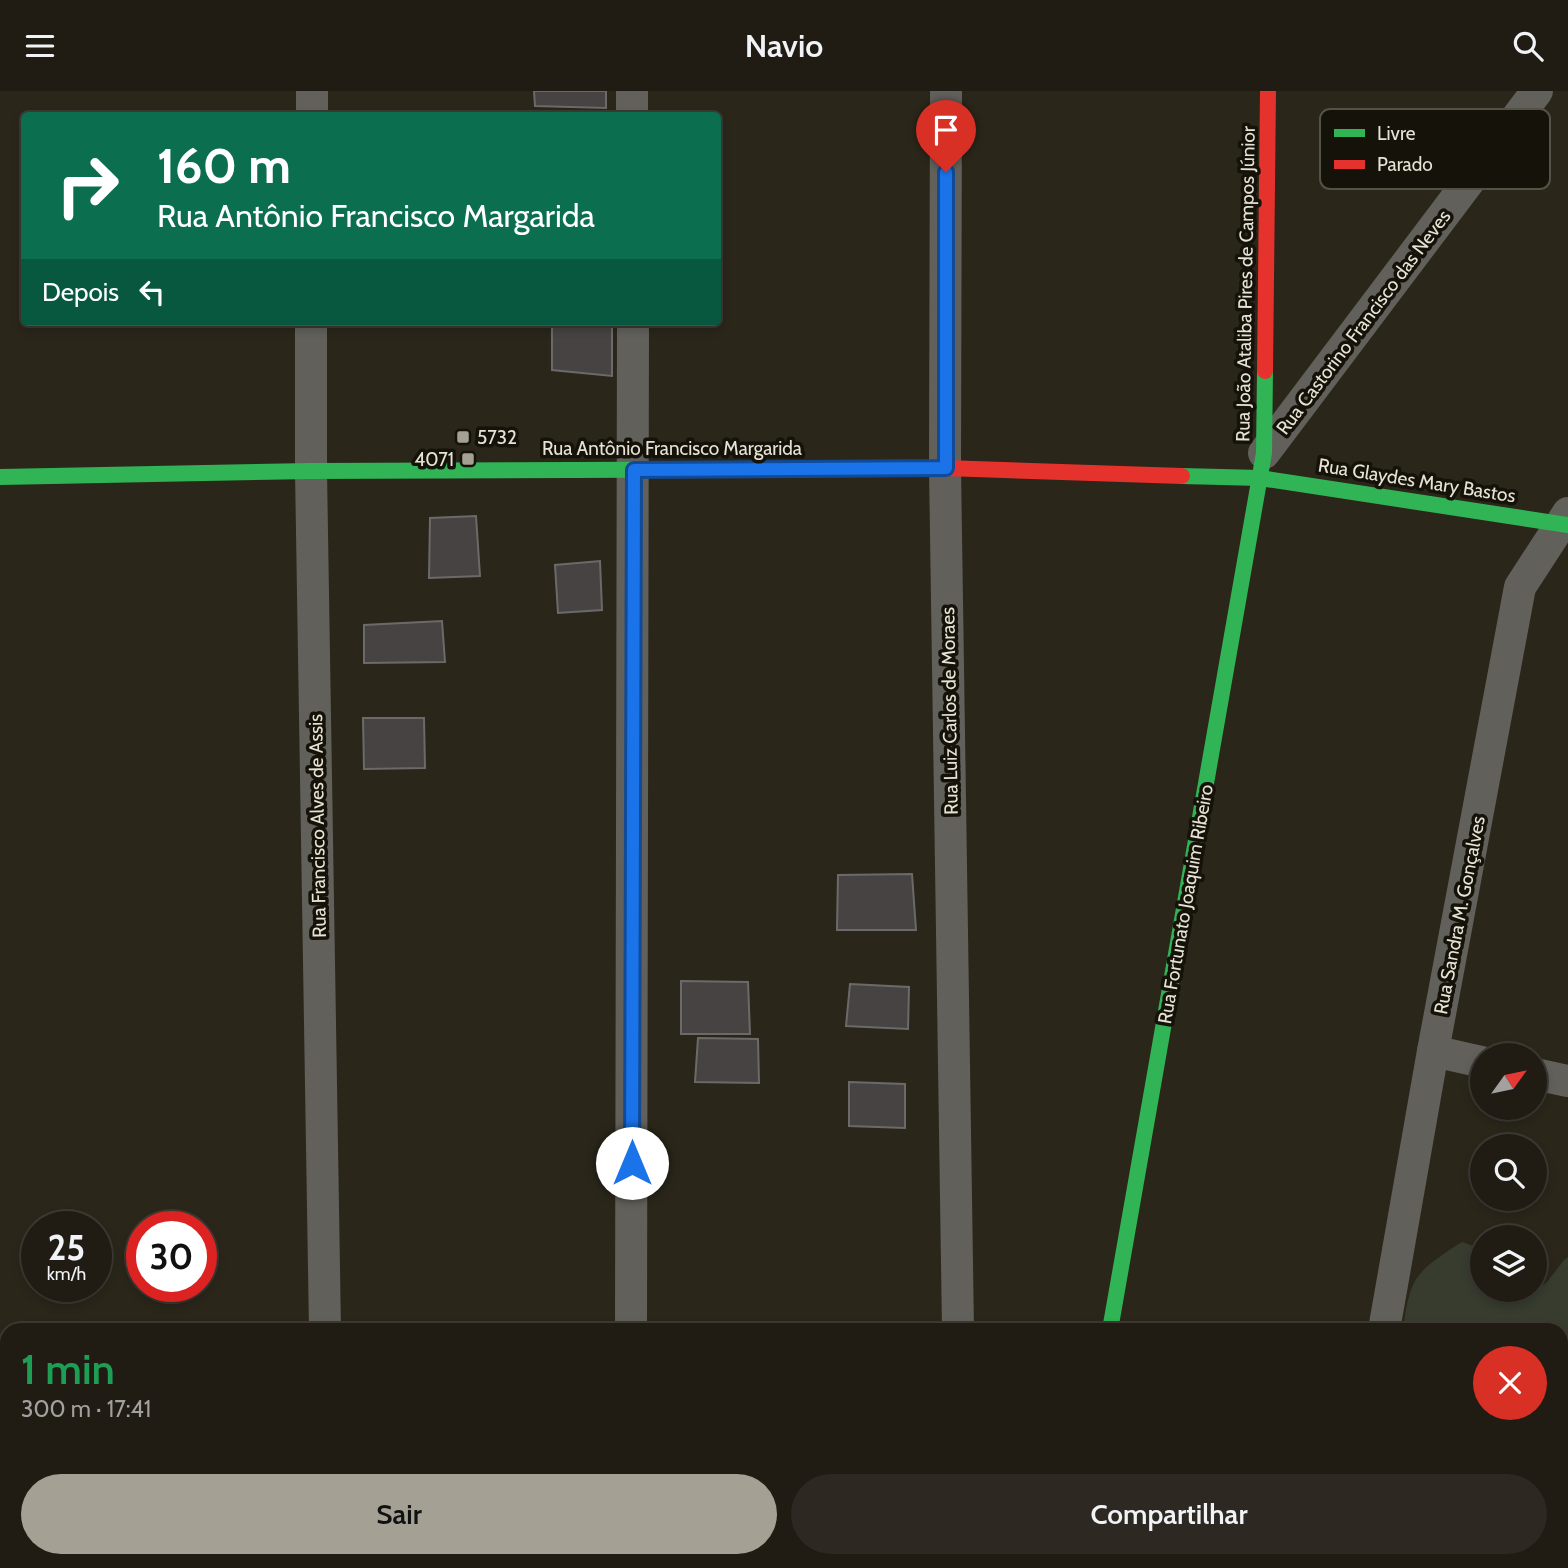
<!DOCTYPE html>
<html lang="pt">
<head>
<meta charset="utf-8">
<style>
	:root { --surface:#201c14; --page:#2d2922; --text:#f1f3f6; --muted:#a2a1a0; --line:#3d3a34; --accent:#a4a194 }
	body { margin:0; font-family:Cabin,sans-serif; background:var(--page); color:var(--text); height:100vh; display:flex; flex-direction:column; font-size:26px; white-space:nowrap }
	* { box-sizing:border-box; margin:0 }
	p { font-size:23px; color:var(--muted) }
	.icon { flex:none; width:38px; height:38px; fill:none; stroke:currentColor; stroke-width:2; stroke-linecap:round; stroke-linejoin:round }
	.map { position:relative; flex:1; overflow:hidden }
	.panel { position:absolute; left:0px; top:1232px; width:1568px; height:245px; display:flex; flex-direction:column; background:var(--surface); border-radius:21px 21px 0 0; box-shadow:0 4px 10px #0003,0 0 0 2px var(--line) }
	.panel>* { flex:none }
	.top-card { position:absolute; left:21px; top:21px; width:700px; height:214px; border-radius:7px; box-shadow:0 4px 10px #0003,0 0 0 2px var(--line); background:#0b6e4f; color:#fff; overflow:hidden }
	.needle { width:46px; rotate:57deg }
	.controls { position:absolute; left:1470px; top:952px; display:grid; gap:14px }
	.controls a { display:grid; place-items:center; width:77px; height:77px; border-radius:50%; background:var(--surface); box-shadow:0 4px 10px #0003,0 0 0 2px var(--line); font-size:35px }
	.speed { position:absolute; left:21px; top:1120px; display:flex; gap:14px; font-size:35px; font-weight:700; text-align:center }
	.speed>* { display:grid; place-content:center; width:91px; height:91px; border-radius:50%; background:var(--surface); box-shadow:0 4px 10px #0003,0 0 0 2px var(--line); line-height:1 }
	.speed small { font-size:18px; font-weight:400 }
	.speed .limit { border:10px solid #d22; background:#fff; color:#111 }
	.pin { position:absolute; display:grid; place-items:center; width:60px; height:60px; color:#fff; margin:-72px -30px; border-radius:50% 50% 50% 0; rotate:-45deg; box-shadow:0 0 7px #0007 }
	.pin .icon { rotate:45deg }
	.me { position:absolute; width:77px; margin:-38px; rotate:0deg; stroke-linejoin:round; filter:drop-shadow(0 0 5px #0008) }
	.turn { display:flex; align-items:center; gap:24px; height:147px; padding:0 21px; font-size:32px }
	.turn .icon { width:91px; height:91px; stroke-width:2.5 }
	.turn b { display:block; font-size:49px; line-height:60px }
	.then { display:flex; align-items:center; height:66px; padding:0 21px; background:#0003; gap:14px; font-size:26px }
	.round { display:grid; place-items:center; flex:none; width:74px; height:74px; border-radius:37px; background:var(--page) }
	.overview { display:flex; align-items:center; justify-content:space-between; height:119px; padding:0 21px }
	h1 { font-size:42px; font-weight:600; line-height:52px; color:#1e9e55 }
	.action { display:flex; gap:14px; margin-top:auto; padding:14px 21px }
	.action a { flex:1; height:80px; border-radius:42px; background:var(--accent); color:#111; font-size:28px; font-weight:600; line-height:80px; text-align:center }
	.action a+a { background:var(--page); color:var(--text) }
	header { display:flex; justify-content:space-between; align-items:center; height:91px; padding:0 21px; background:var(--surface); font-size:32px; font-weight:600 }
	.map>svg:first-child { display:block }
</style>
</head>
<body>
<header><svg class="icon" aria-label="menu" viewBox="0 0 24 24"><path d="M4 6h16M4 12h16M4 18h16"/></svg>Navio<svg class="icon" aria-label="search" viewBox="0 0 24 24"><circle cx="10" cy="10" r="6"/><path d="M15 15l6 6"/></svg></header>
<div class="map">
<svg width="1568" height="1477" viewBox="0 0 1568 1477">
	<rect width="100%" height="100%" fill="#2a261a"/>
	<path fill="#373c2f" d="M1462,1151L1482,1158V1199H1518L1525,1207L1547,1191L1564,1169L1568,1166V1395L1561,1397V1239H1403C1405,1223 1407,1205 1415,1190C1423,1175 1448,1160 1462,1151Z"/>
	<g fill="#464342" stroke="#6c6a69" stroke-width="2">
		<polygon points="534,0 606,0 606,17 535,15"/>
		<polygon points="552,231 612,232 612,285 552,279"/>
		<polygon points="476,425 480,485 429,487 430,427"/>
		<polygon points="600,470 602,519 558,522 555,474"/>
		<polygon points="442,530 445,571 364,572 364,534"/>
		<polygon points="363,627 424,627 425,677 364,678"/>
		<polygon points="912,783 916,839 837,839 838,784"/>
		<polygon points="681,890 748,891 750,943 681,943"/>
		<polygon points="850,893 909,896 908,938 846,935"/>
		<polygon points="698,947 758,948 759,992 695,991"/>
		<polygon points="849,991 905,993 905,1037 849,1035"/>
	</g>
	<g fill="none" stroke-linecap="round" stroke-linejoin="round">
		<g stroke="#61605b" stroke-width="32">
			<polyline points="632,0 632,24"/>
			<polyline points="946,0 945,377 958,1239"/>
			<polyline points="312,24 312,0"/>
			<polyline points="311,231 311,380 325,1239"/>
			<polyline points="1264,362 1537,0"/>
			<polyline points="1433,960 1482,971"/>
			<polyline points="1535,983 1568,990"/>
			<polyline points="631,1239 633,231"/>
			<polyline points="1384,1239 1433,960 1520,496 1568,422"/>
			<polyline points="0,1415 7,1415"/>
			<polyline points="1065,1477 1067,1470"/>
		</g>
		<g stroke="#30b455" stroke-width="16">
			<polyline points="1182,385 1260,387 1568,434"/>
			<polyline points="0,386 311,380 834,378"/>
			<polyline points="1110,1239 1264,362 1265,280"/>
		</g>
		<g stroke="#e5322d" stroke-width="16">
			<polyline points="1265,280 1268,0"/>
			<polyline points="834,378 945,377 1182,385"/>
		</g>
	</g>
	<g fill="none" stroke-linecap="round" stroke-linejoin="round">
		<g stroke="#114b97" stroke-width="18">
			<polyline id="route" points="632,1072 634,379 946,377 946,81"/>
		</g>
		<use href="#route" stroke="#1a73e8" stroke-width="12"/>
	</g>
	<g fill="#a4a194" stroke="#151209" stroke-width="2.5">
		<rect x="456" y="339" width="14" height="14" rx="3.5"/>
		<rect x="461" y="361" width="14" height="14" rx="3.5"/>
	</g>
	<g text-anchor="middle" stroke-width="7" stroke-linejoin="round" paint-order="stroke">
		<g font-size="19" fill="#e6e3d6" stroke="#151209">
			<text transform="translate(1245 193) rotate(-89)" y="7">Rua João Ataliba Pires de Campos Júnior</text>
			<text transform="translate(1363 231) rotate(-53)" y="7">Rua Castorino Francisco das Neves</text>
			<text x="672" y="364">Rua Antônio Francisco Margarida</text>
			<text transform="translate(1417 389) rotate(9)" y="7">Rua Glaydes Mary Bastos</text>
			<text transform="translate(949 620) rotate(-91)" y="7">Rua Luiz Carlos de Moraes</text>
			<text transform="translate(317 735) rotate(-91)" y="7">Rua Francisco Alves de Assis</text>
			<text transform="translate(1185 813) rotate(-80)" y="7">Rua Fortunato Joaquim Ribeiro</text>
			<text transform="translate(1459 824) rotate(-79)" y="7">Rua Sandra M. Gonçalves</text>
		</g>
		<g font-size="19" fill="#e6e3d6" stroke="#151209" text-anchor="start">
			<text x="477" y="353">5732</text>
			<text x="454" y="375" text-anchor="end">4071</text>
		</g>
	</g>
	<rect x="1320" y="18" width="230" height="80" rx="10" fill="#151209" stroke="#545146" stroke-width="2"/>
	<rect x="1334" y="38" width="31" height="8" fill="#30b455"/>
	<rect x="1334" y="69" width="31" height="9" fill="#e5322d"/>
	<g font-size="19" fill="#e6e3d6">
		<text x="1377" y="49">Livre</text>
		<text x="1377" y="80">Parado</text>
	</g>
</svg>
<div class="controls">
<a><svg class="needle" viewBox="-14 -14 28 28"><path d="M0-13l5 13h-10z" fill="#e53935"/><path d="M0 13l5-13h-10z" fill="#a2a1a0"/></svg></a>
<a><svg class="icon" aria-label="search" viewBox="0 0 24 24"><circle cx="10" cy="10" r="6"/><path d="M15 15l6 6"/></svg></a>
<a><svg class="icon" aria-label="layers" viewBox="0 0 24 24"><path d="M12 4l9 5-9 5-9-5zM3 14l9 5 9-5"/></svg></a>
</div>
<div class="speed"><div>25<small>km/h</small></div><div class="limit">30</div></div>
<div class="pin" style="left:946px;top:81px;background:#d93025"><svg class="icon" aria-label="arrive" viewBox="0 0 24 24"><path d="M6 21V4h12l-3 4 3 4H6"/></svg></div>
<svg class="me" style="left:632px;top:1072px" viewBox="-20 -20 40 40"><circle r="19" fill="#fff"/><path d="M0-13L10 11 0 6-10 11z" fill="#1a73e8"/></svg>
<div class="top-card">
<div class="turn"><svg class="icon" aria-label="right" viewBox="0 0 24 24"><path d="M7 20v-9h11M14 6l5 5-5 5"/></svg><div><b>160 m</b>Rua Antônio Francisco Margarida</div></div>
<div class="then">Depois<svg class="icon" aria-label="left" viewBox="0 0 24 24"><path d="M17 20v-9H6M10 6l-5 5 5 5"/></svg></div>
</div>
<section class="panel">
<div class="overview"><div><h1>1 min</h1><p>300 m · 17:41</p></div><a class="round" style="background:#d93025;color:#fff"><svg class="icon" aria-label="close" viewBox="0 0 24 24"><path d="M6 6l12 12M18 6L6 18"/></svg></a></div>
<div class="action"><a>Sair</a><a>Compartilhar</a></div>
</section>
</div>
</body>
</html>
